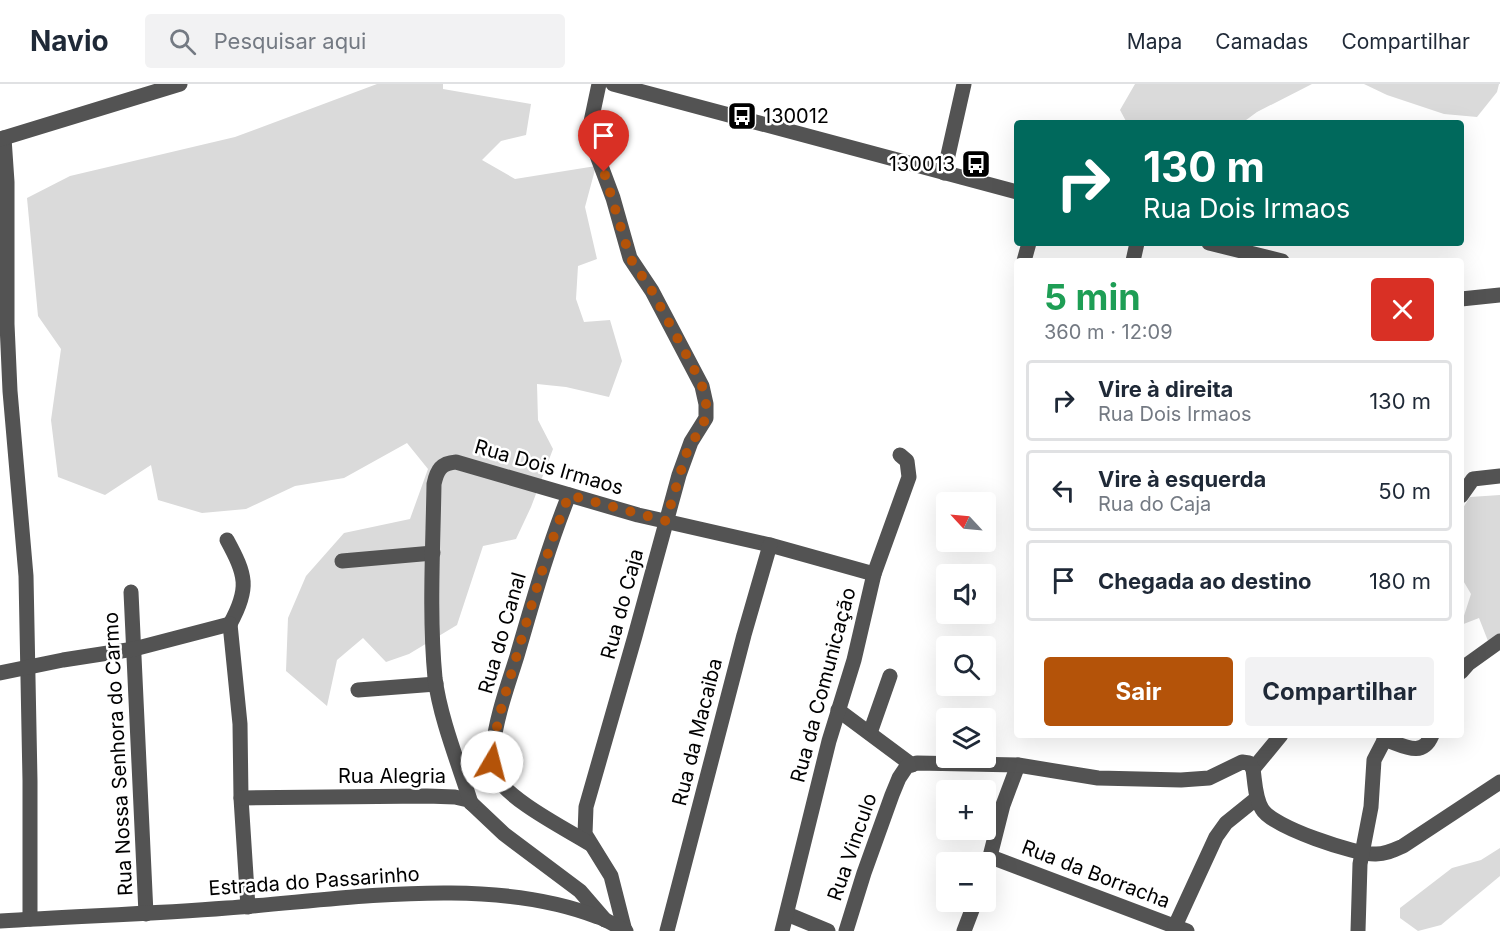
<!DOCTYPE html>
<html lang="pt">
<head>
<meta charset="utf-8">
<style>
	:root { --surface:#fff; --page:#f2f2f3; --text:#1f2937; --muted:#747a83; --line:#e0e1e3; --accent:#b45309 }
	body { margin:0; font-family:Inter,sans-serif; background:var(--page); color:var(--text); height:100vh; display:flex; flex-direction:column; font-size:22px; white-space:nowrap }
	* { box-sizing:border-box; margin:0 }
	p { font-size:20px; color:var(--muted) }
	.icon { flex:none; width:33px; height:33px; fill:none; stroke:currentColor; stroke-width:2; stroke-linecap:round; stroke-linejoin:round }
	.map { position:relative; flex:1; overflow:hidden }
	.details { position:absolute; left:1014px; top:174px; width:450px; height:480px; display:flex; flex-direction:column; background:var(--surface); border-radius:6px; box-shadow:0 6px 24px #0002 }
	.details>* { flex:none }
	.guide { position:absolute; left:1014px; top:36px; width:450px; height:126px; border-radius:6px; box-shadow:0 6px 24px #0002; background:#00695c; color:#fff; overflow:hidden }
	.needle { width:39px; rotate:296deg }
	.controls { position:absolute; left:936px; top:408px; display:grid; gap:12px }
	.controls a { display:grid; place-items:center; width:60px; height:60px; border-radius:6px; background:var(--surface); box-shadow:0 6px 24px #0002; font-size:30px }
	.pin { position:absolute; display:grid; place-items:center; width:51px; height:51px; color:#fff; margin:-62px -26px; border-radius:50% 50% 50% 0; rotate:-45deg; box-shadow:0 0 6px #0007 }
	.pin .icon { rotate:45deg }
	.me { position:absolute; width:66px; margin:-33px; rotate:8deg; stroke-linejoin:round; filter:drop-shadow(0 0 4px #0008) }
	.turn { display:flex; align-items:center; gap:21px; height:126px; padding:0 30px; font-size:27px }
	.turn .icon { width:78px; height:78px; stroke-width:2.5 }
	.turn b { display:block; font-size:42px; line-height:51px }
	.round { display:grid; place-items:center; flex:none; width:63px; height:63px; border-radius:6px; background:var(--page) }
	.headline { display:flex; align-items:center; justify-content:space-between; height:102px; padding:0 30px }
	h1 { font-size:36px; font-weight:700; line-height:45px; color:#1e9e55 }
	.primary-button { display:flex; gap:12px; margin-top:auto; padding:12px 30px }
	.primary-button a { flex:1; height:69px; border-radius:6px; background:var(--accent); color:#fff; font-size:24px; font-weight:700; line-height:69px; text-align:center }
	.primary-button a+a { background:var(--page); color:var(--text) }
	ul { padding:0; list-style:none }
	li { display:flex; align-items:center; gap:18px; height:81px; margin:0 12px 9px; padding:0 18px; border:3px solid var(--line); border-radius:6px }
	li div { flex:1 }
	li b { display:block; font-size:22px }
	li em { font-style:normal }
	header { display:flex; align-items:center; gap:36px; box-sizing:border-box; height:84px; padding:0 30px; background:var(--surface); border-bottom:2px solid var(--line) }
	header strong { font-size:28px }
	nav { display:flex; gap:33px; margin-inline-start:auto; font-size:21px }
	.search { width:420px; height:54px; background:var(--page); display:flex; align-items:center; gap:15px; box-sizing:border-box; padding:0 21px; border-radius:6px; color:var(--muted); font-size:22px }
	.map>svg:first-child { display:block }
</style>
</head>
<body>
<header>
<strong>Navio</strong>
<div class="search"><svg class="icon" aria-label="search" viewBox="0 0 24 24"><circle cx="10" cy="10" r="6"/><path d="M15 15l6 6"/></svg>Pesquisar aqui</div>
<nav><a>Mapa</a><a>Camadas</a><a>Compartilhar</a></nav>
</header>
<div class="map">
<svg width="1500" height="847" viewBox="0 0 1500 847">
	<rect width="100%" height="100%" fill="#fff"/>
	<g fill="#dadada">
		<polygon points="377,0 443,0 443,5 531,20 526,51 501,57 482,76 515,95 596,82 585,123 597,175 578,182 576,215 584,238 610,236 622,277 609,313 566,303 537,300 538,336 553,365 531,423 516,455 483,462 457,541 409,570 386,578 363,554 337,576 327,622 286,587 288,534 306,492 344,449 410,435 428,385 407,359 344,394 295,402 246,425 202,429 158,416 151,381 105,411 58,393 51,336 61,265 38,232 27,114 70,92 235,53"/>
		<polygon points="1135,0 1312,0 1257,28 1242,39 1127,39 1120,26"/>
		<polygon points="1364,0 1499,0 1497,8 1477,33 1444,30 1387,11"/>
		<polygon points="1500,411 1500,551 1488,557 1479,534 1461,541 1471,510 1461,493 1461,427 1470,413"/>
		<polygon points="1500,764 1500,792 1441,841 1418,847 1400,834 1400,824 1452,784 1481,776"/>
	</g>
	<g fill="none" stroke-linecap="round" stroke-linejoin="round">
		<g stroke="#535353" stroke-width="15">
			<polyline points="599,0 589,47 592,58 613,114 630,174 652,207 702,302 706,320 706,334 691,358 679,391 635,552 586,723 585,750 611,792 625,847"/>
			<polyline points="613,0 1017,108"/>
			<polyline points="4,54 7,98 7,240 10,307 26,492 30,697 30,835"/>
			<polyline points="0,55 180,0"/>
			<polyline points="944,89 964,0"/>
			<polyline points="1209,159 1282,177"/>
			<polyline points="1024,177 1029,159"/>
			<polyline points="1133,177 1137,159"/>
			<polyline points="1461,215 1500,211"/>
			<path d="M569,411C548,463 533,517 517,572C508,601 496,633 493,664C492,673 491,683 495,691C508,716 566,745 590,760"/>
			<polyline points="1461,412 1473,395 1500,392"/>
			<path d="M227,456C246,491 250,504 230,540"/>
			<polyline points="342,477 433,469"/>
			<polyline points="131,508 146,830"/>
			<polyline points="230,540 240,640 241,714 248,823"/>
			<polyline points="1461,588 1468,580 1500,557"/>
			<polyline points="0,589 63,576 134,565 230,540"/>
			<polyline points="358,606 436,600"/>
			<polyline points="838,626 912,681"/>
			<polyline points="870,649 890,592"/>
			<path d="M1384,655C1403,661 1422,675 1432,651"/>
			<polyline points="1253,685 1281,651"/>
			<polyline points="241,714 427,712 455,713 468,716 504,750 580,807 605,836"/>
			<path d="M471,719C459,681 440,634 435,594C429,531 433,464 434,400C437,386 441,379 456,378L638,431L770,461L874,490"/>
			<polyline points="991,773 1187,847"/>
			<polyline points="986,788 1003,721 1018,681"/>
			<polyline points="787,830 828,847"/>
			<path d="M0,837C76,832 152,830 227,824C343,816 488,790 598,833C607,836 617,842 626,847"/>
			<polyline points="1175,842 1216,753 1226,739 1257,714"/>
			<polyline points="667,847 744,551 770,461"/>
			<polyline points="782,847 829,657 854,576 874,490 909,393 907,377 900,371"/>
			<path d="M846,847L864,789L892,711L899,694L907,682L917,679L1018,681L1098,694L1181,696L1209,694L1242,678L1249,679L1253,685C1255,698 1255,714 1262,725C1272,743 1356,771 1376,770C1386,770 1394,766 1403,762L1500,698"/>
			<polyline points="964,847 975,818"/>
			<polyline points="1358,847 1360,780 1371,723 1374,676 1387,651"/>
		</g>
	</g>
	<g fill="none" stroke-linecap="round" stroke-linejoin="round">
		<path stroke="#b45309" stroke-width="10" stroke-dasharray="0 18" d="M492,678C494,643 506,608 516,574C532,519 548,464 569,411L666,437L686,370L706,334V320L702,302L695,287L652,207L630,174L604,88"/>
	</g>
	<defs>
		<g id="bus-square" transform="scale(1.5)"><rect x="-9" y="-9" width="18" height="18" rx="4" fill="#000" stroke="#fff"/><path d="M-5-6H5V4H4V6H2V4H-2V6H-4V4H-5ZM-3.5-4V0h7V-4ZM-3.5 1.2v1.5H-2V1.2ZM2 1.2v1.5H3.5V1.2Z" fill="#fff"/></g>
	</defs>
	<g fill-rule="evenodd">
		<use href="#bus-square" x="742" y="32"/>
		<use href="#bus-square" x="976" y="80"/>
	</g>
	<g text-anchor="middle" stroke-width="5" stroke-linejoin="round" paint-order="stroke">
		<g font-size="20" fill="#000" stroke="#fff" text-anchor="start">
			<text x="763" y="39">130012</text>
			<text x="955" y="87" text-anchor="end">130013</text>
		</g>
		<g font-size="20" fill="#000" stroke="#fff">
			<text transform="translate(549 383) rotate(16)" y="7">Rua Dois Irmaos</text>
			<text transform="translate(622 520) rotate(-75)" y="7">Rua do Caja</text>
			<text transform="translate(502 549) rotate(-74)" y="7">Rua do Canal</text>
			<text transform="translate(823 601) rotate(-75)" y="7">Rua da Comunicação</text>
			<text transform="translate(697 648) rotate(-76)" y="7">Rua da Macaiba</text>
			<text transform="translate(118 670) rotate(-93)" y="7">Rua Nossa Senhora do Carmo</text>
			<text x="392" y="699">Rua Alegria</text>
			<text transform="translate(852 763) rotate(-71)" y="7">Rua Vinculo</text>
			<text transform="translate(1096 790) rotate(21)" y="7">Rua da Borracha</text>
			<text transform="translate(314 797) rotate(-4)" y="7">Estrada do Passarinho</text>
		</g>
	</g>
</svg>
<div class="controls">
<a><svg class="needle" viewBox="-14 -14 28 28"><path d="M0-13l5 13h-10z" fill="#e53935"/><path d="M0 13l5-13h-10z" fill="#747a83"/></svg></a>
<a><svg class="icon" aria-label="sound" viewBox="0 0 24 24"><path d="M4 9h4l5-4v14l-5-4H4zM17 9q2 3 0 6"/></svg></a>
<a><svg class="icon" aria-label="search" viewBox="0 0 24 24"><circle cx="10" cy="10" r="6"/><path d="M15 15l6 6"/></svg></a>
<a><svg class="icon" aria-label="layers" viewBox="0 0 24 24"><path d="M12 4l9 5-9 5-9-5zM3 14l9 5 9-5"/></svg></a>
<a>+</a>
<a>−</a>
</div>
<div class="pin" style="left:604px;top:88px;background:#d93025"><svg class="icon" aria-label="arrive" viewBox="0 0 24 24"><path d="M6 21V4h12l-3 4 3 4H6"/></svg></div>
<svg class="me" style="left:492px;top:678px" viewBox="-20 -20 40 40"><circle r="19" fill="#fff"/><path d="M0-13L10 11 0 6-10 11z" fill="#b45309"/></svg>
<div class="guide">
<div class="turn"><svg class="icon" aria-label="right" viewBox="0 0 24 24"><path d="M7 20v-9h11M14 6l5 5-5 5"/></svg><div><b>130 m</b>Rua Dois Irmaos</div></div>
</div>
<section class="details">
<div class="headline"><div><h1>5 min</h1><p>360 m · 12:09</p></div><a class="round" style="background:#d93025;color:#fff"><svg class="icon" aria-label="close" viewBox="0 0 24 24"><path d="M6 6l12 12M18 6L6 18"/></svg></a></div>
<ul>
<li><svg class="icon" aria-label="right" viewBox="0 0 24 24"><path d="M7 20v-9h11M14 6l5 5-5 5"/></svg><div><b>Vire à direita</b><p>Rua Dois Irmaos</p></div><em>130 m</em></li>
<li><svg class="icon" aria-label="left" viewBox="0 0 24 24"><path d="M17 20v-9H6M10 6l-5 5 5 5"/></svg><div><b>Vire à esquerda</b><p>Rua do Caja</p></div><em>50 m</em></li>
<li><svg class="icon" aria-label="arrive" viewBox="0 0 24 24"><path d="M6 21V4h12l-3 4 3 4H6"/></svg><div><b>Chegada ao destino</b></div><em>180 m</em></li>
</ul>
<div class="primary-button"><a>Sair</a><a>Compartilhar</a></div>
</section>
</div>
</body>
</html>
